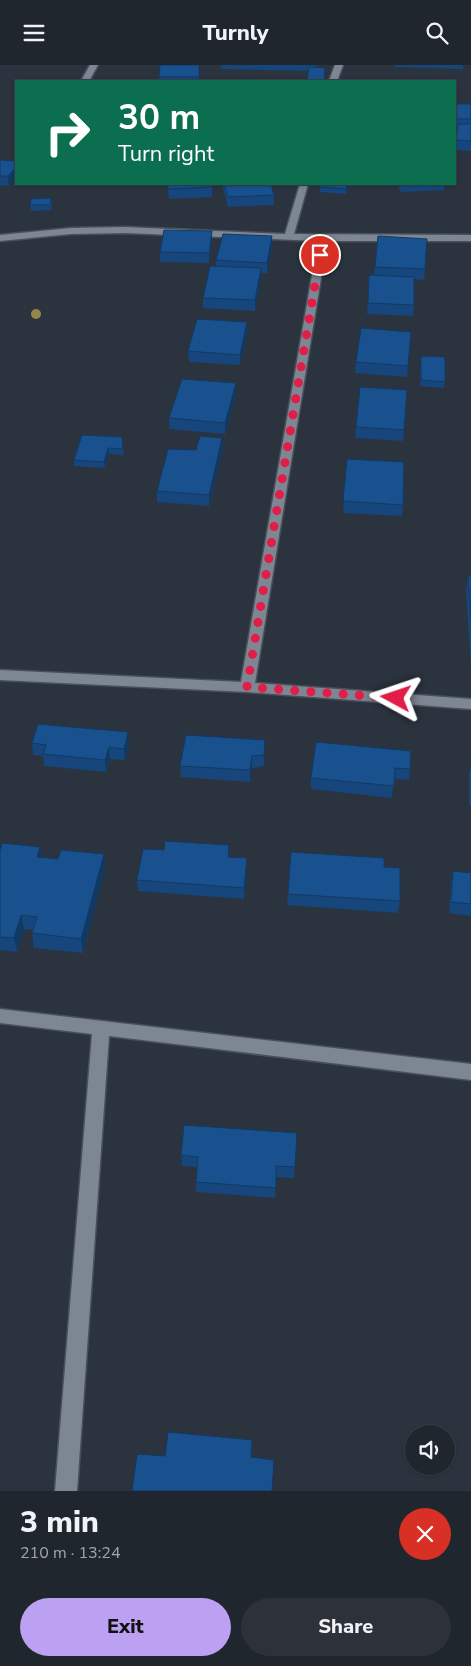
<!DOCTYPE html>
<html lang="en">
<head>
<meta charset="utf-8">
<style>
	:root { --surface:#20262e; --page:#2d323a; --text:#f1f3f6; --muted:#a2a5aa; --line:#3d434a; --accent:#bca0f2 }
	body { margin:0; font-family:"Nunito Sans",sans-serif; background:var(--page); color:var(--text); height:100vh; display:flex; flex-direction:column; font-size:19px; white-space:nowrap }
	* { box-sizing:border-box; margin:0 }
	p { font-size:16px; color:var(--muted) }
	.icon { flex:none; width:28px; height:28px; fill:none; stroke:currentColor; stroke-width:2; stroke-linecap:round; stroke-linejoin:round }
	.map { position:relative; height:1426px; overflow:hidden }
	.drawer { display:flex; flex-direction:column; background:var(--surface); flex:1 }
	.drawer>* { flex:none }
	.top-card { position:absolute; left:15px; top:15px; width:441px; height:105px; border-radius:0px; box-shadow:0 1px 4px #0004,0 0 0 1px var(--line); background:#0b6e4f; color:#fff; overflow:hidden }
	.fabs { position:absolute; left:405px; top:1360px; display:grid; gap:10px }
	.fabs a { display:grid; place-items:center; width:50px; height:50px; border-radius:50%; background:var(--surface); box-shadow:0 1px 4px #0004,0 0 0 1px var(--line); font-size:25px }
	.pin { position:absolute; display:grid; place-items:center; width:42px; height:42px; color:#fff; margin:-21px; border:2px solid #fff; border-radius:50%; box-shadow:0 1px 5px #0007 }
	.me { position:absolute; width:55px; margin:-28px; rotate:275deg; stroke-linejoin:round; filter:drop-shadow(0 0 4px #0008) }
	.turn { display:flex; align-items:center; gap:18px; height:105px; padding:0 20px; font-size:22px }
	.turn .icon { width:65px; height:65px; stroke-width:2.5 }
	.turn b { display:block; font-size:35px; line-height:42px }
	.round { display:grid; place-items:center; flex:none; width:52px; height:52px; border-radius:26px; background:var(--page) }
	.headline { display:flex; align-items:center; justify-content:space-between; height:85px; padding:0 20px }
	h1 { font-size:30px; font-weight:800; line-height:38px }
	.button { display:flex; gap:10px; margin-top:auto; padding:10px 20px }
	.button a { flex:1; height:58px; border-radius:30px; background:var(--accent); color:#111; font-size:20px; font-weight:800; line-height:58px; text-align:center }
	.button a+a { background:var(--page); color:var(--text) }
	header { display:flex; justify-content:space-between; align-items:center; height:65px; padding:0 20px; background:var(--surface); font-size:22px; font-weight:800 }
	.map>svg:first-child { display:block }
</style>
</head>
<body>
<header><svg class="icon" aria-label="menu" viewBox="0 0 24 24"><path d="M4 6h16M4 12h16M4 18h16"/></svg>Turnly<svg class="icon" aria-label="search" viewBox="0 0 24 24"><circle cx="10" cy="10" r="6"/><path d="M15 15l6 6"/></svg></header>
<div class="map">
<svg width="471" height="1426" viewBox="0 0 471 1426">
	<rect width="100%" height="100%" fill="#2b333e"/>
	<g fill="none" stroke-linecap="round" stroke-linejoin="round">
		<g stroke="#495059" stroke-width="3">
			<g id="minor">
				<polygon points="90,0 98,0 89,16 81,16"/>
				<polygon points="335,0 343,0 337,16 329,16"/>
				<polygon points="300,119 308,119 294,169 471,170 471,176 327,176 255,618 471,634 471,644 247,627 0,615 0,605 241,617 318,176 125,168 71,169 0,176 0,170 71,163 125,162 285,169"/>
				<polygon points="0,944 471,999 471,1015 109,971 77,1426 55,1426 92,969 0,958"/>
			</g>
		</g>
		<use href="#minor" fill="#7d8693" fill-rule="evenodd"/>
	</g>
	<circle fill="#958645" cx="36" cy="249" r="5"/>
	<g fill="#16467b">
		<polygon points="199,0 199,16 159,16 159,12"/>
		<polygon points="221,0 316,0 316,2 309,6 221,4"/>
		<polygon points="395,0 463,0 463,4 395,2"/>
		<polygon points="455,39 471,39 471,86 455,85 457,63 455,63"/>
		<polygon points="0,95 16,96 9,121 0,120"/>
		<polygon points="167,119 212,119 212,132 169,134"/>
		<polygon points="222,119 271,119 274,130 274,140 228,142"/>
		<polygon points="321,119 350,119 346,129 320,127 320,122"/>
		<polygon points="397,119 445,119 444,125 401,127"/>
		<polygon points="51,133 52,139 51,145 31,146 30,140"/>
		<polygon points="212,166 212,176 209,198 160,197 160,187"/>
		<polygon points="272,171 272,181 267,208 261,208 260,214 255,246 203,243 203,233 216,201 216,195"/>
		<polygon points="378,171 425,204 424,215 414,214 414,240 413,251 367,249 369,210 374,210"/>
		<polygon points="411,267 407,312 355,308 356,297"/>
		<polygon points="247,268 240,300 189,297 188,286"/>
		<polygon points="421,291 445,317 444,323 420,321"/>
		<polygon points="360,322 404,365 403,376 355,373"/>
		<polygon points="236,329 225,369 169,364 169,353"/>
		<polygon points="82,370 123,384 124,390 109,389 105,403 74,401 74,395"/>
		<polygon points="223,384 209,441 157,437 157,426"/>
		<polygon points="347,394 403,440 402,451 343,448"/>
		<polygon points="468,511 471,511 471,604 466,525"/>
		<polygon points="128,667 129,678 125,695 110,694 106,707 44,701 43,691 33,690 32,678"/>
		<polygon points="265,675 264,701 252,703 250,717 181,712 180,701"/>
		<polygon points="316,677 410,704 409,715 394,714 392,733 311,724 311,713"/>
		<polygon points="471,699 471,741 469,740 469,709"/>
		<polygon points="0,786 58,794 104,789 105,804 83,888 34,883 32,868 33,865 24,864 17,887 0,885"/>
		<polygon points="291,787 384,802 400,836 398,848 287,840"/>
		<polygon points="229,792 247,804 244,834 138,826 137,815"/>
		<polygon points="471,803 471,851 449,848 451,817 453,806 470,808"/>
		<polygon points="297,1068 294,1113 276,1112 275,1133 196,1127 196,1117 197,1102 182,1101 181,1090"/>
	</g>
	<g fill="#123964">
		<polygon points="16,102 16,113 9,121 8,111"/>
		<polygon points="348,119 350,119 350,120 346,129 346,124"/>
		<polygon points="212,166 212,176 209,198 209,188"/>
		<polygon points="272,171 272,181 267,208 267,198"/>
		<polygon points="261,203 260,214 255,246 255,235"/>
		<polygon points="247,257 247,268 240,300 240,290"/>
		<polygon points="236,318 236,329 225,369 225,358"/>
		<polygon points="222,373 223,384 209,441 209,430"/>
		<polygon points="108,383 109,389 105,403 104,397"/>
		<polygon points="128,667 129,678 125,695 124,684"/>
		<polygon points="265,675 265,687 264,701 264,690"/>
		<polygon points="109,682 110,694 106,707 105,695"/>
		<polygon points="252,691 252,703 250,717 250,705"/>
		<polygon points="40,782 42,797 37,792"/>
		<polygon points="104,789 105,804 83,888 81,874"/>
		<polygon points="247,793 247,804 244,834 244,823"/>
		<polygon points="21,850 24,864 17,887 14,873"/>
	</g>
	<g fill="#19518f" stroke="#123964">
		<polygon points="160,0 199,0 199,12 159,12"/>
		<polygon points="309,2 325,3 324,16 307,16"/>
		<polygon points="455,39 471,39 471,54 456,54"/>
		<polygon points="458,59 471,59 471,76 456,75"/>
		<polygon points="0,95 16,96 16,102 8,111 0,111"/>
		<polygon points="168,119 212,119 212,122 168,124"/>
		<polygon points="224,119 271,119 274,130 228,132"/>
		<polygon points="321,119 348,119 346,124 320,122"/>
		<polygon points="51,133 50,140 30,140 31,134"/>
		<polygon points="164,165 212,166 209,188 160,187"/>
		<polygon points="223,169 272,171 267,198 216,195"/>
		<polygon points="378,171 427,174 425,204 375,202"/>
		<polygon points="210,201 261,203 255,235 203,233"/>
		<polygon points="369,210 414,212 414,240 368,238"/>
		<polygon points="197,254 247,257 240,290 188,286"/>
		<polygon points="361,263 411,267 408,301 356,297"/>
		<polygon points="421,291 445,292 445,317 421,315"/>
		<polygon points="182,314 236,318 225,358 169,353"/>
		<polygon points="360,322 407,325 404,365 356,362"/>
		<polygon points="82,370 122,372 123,384 108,383 104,397 74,395"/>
		<polygon points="200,371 222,373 209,430 157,426 168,384 196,385"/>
		<polygon points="347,394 404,397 403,440 343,436"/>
		<polygon points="468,511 471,511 471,554"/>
		<polygon points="38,659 128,667 124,684 109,682 105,695 43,689 46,680 32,678"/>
		<polygon points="186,670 265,675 264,690 252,691 250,705 180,701"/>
		<polygon points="316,677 411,686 410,704 395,703 394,721 311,713"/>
		<polygon points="165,776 229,780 228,792 247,793 244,823 137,815 143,784 164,785"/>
		<polygon points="2,778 40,782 37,792 58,794 61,785 104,789 81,874 32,868 37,852 21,850 14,873 0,872 0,786"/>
		<polygon points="291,787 384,793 384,802 400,803 400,836 288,829"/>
		<polygon points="453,806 471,808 471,839 451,837"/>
		<polygon points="184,1060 297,1068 295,1102 276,1101 276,1123 196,1117 198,1092 181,1090"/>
		<polygon points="168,1367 252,1375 251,1392 274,1395 272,1426 132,1426 137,1389 165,1391"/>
	</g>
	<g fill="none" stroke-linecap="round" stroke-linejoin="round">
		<polyline stroke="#e11d48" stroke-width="9" stroke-dasharray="0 16.2" points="320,190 247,622 396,633"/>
	</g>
</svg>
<div class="fabs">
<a><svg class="icon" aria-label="sound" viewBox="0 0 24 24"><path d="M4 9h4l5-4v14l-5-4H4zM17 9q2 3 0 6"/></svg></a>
</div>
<div class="pin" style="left:320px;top:190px;background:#d93025"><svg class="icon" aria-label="arrive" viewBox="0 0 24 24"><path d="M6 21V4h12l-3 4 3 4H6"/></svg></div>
<svg class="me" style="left:396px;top:633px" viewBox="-20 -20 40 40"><path d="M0-17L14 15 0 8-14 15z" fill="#e11d48" stroke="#fff" stroke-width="4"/></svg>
<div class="top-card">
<div class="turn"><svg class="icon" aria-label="right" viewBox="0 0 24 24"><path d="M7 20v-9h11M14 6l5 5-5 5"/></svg><div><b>30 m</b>Turn right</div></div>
</div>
</div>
<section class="drawer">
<div class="headline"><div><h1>3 min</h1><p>210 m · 13:24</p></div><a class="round" style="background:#d93025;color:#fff"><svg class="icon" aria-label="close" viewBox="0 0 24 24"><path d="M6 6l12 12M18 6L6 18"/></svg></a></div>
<div class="button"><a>Exit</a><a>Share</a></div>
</section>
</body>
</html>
